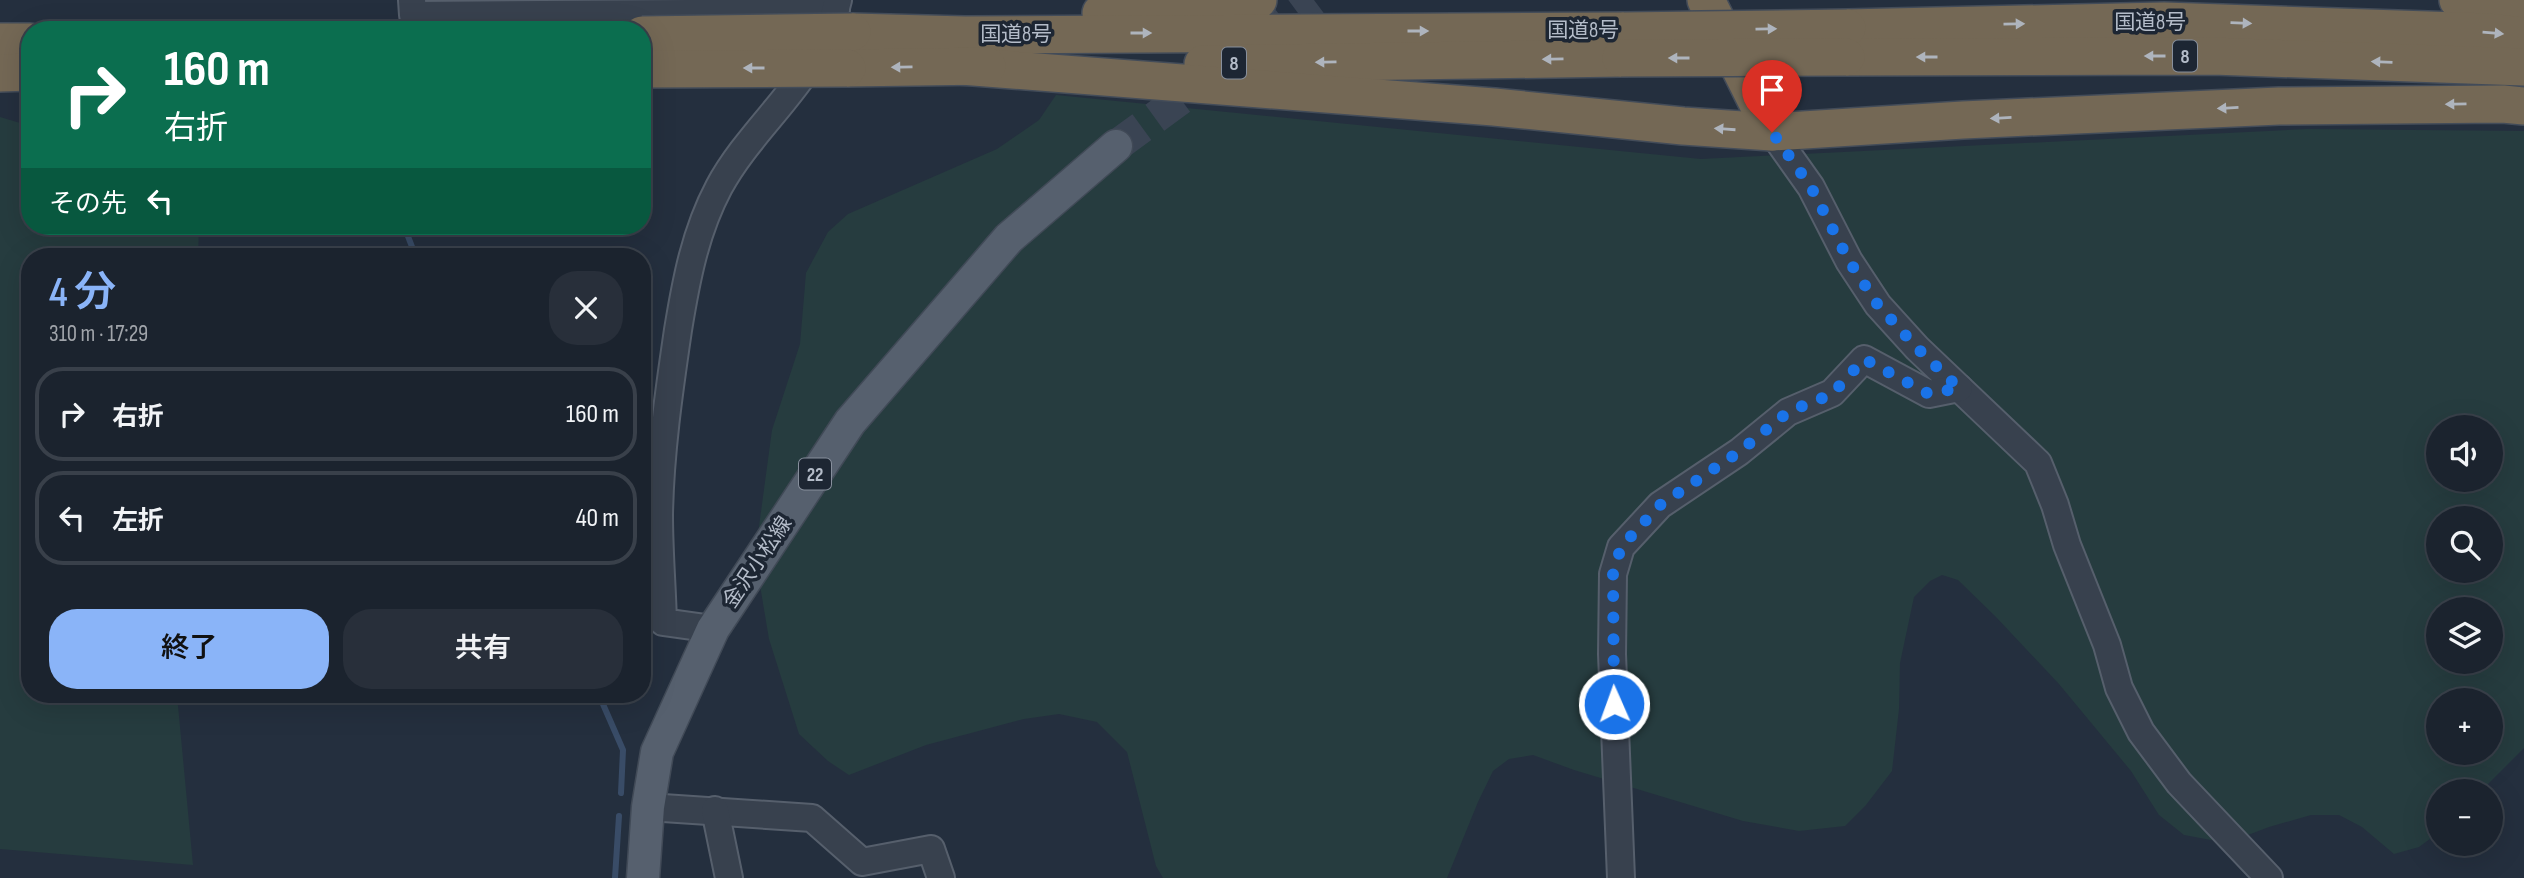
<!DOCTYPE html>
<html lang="ja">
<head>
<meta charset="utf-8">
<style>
	:root { --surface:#1b232e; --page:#282f3a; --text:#f1f3f6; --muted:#a0a4aa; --line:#39404a; --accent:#8ab4f8 }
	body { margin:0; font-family:"Sofia Sans Condensed","Noto Sans JP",sans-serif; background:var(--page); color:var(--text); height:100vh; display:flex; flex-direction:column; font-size:26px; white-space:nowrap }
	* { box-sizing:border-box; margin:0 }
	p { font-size:23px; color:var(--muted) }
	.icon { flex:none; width:38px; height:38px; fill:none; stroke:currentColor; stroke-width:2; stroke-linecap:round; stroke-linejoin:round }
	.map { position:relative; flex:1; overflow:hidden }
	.side { position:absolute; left:21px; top:248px; width:630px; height:455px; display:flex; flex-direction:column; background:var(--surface); border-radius:28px; box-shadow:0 7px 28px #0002,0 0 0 2px var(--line) }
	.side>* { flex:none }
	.banner { position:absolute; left:21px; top:21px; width:630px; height:214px; border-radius:28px; box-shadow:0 7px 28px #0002,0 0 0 2px var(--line); background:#0b6e4f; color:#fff; overflow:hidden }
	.fabs { position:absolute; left:2426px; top:415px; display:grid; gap:14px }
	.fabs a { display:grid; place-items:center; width:77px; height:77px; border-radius:50%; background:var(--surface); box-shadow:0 7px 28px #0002,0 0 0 2px var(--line); font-size:35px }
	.pin { position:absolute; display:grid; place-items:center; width:60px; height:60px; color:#fff; margin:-72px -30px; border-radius:50% 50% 50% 0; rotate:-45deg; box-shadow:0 0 7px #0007 }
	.pin .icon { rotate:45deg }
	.me { position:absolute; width:77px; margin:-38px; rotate:358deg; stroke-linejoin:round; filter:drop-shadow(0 0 5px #0008) }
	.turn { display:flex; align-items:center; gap:24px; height:147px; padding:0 28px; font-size:32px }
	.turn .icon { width:91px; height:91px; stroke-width:2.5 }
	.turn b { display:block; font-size:49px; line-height:60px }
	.then { display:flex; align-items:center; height:66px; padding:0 28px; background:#0003; gap:14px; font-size:26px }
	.round { display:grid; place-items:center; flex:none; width:74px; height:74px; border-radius:28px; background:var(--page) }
	.summary { display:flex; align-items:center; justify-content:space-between; height:119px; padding:0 28px }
	h1 { font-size:42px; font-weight:600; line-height:52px; color:var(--accent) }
	.button { display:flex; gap:14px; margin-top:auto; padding:14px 28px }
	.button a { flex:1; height:80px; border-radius:28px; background:var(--accent); color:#111; font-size:28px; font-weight:600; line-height:80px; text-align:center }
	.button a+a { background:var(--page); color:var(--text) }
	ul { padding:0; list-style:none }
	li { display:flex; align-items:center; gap:21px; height:94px; margin:0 14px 10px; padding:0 14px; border:4px solid var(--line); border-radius:28px }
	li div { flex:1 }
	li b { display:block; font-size:26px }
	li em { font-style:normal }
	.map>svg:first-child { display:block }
</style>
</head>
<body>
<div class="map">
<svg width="2524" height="878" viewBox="0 0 2524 878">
	<rect width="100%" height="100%" fill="#242f3e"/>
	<g fill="#263c3f" fill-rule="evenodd">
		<path d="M1056,95L1701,159L2308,129L2524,131V748L2481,791H2438V833L2419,847L2394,854L2362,827L2339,815H2311L2269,827L2240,838L2211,840L2184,835L2159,815L2131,771L2059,684L1996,617L1958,580L1942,575L1930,581L1914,597L1900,663L1899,709L1892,771L1866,805L1845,826L1799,831L1743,821L1574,770L1533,755L1509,759L1493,771L1478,802L1447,878H1163L1156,866L1127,752L1097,722L1059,714L1024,719L926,745L849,775L828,761L799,734L769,639L755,556L772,430L800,344L806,273L828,232L848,214L997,149L1039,120ZM2438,427H2490V480H2438ZM2438,518H2490V570H2438ZM2438,609H2490V662H2438ZM2438,700H2490V752H2438Z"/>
		<polygon points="0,117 30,126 30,226 199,226 198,257 30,257 30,695 177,695 193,865 0,849"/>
	</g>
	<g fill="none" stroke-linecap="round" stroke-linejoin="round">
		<g stroke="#394c67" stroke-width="6">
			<polyline points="404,226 416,257"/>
			<polyline points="599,695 623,750 621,793"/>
			<polyline points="615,878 619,816"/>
		</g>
		<g stroke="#3a4453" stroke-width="32" stroke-dasharray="32 16" stroke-linecap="butt">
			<polyline points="1259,41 1314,0"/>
			<polyline points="1116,146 1212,76"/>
		</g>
		<g stroke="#565f6c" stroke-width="30">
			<g id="minor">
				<polyline points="412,0 413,15 689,13 836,9"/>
				<polyline points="1772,132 1811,187 1849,261 1878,305 1917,348 2038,463 2055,505 2067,545 2107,645 2119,688 2141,732 2179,783 2269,878"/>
				<path d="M713,629L663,622C662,586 659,551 659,515C660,454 669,391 678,330C686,281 695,232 719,187C754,122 822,77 838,0"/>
				<polyline points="648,807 812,818 862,862 931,849 941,878"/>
				<polyline points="715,810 729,878"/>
				<polyline points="1621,878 1612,654 1613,574 1621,547 1660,505 1739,452 1788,412 1832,393 1864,359 1929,394 1959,388"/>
			</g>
		</g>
		<g stroke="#414a57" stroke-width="35">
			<polyline id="major" points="643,878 648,807 657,752 713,629 850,422 1009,238 1116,146"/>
		</g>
		<g stroke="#434c59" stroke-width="40">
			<g id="highway">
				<polyline points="1706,0 1772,132"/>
				<polyline points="2458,0 2524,11"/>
				<polyline points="1101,13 1124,9 1258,0"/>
				<polyline points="1847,28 2164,21 2488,32 2524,36"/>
				<polyline points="852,32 965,35 1624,31"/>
				<polyline points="0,42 30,42"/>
				<polyline points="1846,57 2213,56 2524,67"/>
				<polyline points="1203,64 1621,58"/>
				<polyline points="961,66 1494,107 1683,126 1772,132 1963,120 2279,106 2503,104 2524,106"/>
				<polyline points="847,68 987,66"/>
				<polyline points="0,73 30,72"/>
			</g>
		</g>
		<use href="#minor" stroke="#38414e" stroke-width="26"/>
		<use href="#major" stroke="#56606e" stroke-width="32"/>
		<use href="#highway" stroke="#746855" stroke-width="37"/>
		<g stroke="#434c59" stroke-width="40" stroke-linecap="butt">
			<g id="highway-bridge">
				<polyline points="1624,31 1847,28"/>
				<polyline points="642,35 852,32"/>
				<polyline points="1621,58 1846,57"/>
				<polyline points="642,69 847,68"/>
			</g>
		</g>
		<use href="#highway-bridge" stroke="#746855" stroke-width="37"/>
	</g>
	<defs><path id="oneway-solid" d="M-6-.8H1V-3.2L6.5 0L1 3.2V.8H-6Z" transform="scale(1.75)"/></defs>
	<g fill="#aeb4bd">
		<use href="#oneway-solid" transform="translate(2241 23) rotate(2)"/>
		<use href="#oneway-solid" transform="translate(2014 24) rotate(-1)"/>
		<use href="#oneway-solid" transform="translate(1766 29) rotate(-1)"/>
		<use href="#oneway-solid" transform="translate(1418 31)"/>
		<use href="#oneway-solid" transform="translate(1141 33)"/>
		<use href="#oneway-solid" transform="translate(2493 33) rotate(5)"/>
		<use href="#oneway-solid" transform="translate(2155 56) rotate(180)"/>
		<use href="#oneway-solid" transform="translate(1927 57) rotate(180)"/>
		<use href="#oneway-solid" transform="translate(1679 58) rotate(180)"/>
		<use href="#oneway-solid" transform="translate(1553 59) rotate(179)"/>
		<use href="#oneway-solid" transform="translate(1326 62) rotate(179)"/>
		<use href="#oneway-solid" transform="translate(2382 62) rotate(-178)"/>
		<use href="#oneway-solid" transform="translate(902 67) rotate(179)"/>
		<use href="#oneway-solid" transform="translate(754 68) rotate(180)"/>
		<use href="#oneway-solid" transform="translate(2456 104) rotate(179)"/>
		<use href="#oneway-solid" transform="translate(2228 108) rotate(177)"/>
		<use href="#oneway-solid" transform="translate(2001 118) rotate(177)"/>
		<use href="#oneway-solid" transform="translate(1725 129) rotate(-176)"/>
	</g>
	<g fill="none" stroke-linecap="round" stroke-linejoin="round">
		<polyline stroke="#1a73e8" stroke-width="12" stroke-dasharray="0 21.6" points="1614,704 1613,574 1621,547 1660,505 1739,452 1788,412 1832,394 1864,359 1929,394 1959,388 1917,348 1878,305 1849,261 1811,187 1772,132"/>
	</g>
	<g text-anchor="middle" stroke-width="7" stroke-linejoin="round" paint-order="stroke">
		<g fill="#1d2633" stroke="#878f9c" stroke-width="2">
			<rect x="2173" y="40.5" width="24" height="31" rx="5"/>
			<rect x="1222" y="47.5" width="24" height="31" rx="5"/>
			<rect x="799" y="458.5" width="32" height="31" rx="5"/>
		</g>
		<g font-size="19" font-weight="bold" fill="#b4bcc9">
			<text x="2185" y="63">8</text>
			<text x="1234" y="70">8</text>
			<text x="815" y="481">22</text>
		</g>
		<g font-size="21" fill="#b4bcc9" stroke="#1d2633">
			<text x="2150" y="29">国道8号</text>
			<text x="1583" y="37">国道8号</text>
			<text x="1016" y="41">国道8号</text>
			<text transform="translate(757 562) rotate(-56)" y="7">金沢小松線</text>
		</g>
	</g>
</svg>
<div class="fabs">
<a><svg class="icon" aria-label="sound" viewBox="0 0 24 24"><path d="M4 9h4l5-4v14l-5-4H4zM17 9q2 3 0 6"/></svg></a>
<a><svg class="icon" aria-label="search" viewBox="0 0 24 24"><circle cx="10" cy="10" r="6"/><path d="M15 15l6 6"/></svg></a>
<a><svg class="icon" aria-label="layers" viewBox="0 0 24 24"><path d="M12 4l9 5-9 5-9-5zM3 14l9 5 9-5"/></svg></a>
<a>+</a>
<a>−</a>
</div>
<div class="pin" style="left:1772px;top:132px;background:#d93025"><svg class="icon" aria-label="arrive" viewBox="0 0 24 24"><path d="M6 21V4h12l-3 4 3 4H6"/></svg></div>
<svg class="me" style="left:1614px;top:704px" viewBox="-20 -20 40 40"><circle r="17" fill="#1a73e8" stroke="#fff" stroke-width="3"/><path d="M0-11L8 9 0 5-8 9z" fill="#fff"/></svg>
<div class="banner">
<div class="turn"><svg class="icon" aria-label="right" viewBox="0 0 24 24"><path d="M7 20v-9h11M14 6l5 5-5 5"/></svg><div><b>160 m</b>右折</div></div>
<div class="then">その先<svg class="icon" aria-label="left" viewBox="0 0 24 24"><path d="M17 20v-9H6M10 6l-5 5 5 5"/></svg></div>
</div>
<section class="side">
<div class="summary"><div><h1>4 分</h1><p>310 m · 17:29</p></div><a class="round"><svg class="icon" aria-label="close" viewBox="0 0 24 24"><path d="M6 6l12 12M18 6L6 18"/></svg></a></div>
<ul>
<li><svg class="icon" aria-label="right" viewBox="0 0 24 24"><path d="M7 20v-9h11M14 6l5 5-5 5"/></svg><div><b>右折</b></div><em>160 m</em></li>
<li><svg class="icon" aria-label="left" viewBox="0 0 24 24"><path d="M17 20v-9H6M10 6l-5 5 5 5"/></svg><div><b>左折</b></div><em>40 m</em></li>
</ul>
<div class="button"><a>終了</a><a>共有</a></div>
</section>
</div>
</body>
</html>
